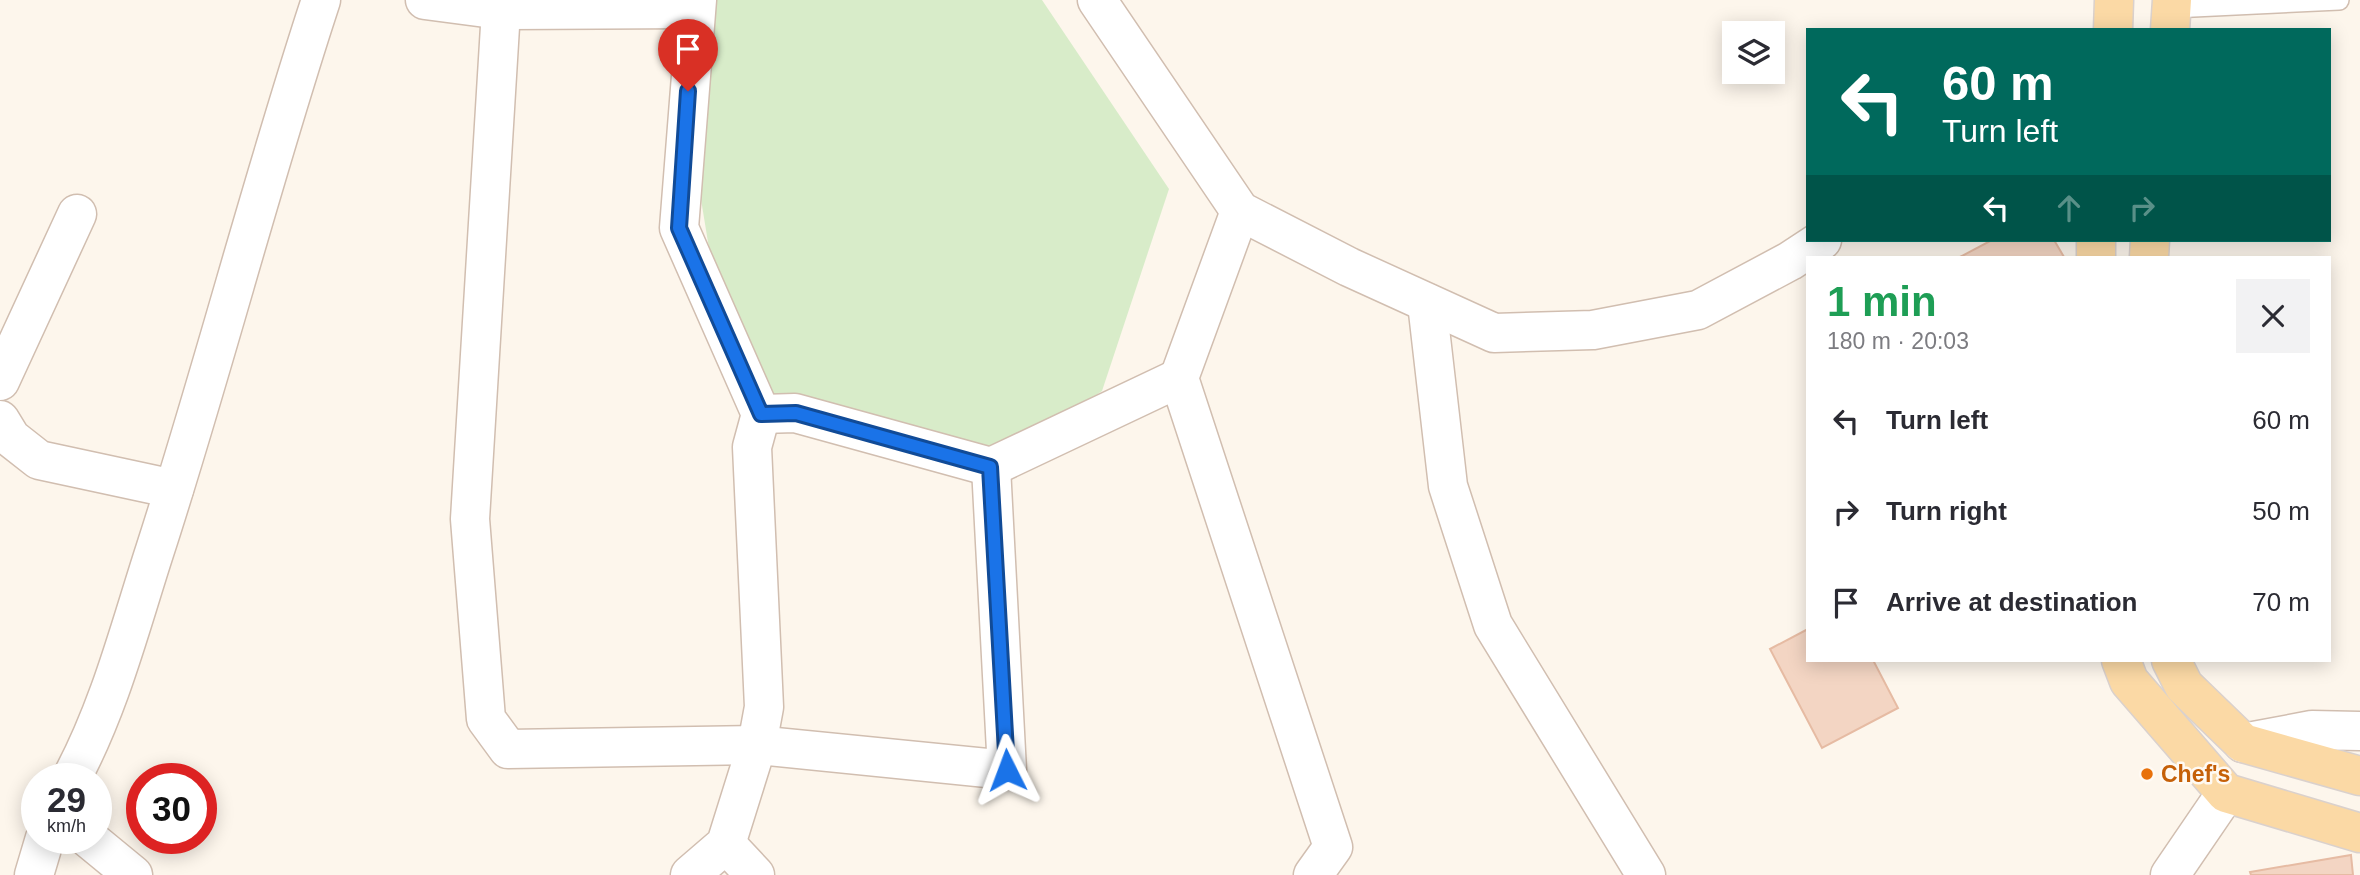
<!DOCTYPE html>
<html lang="en">
<head>
<meta charset="utf-8">
<style>
	:root { --surface:#fff; --page:#f2f2f3; --text:#2b2b33; --muted:#7c7c81 }
	body { margin:0; font-family:Helvetica,sans-serif; background:var(--page); color:var(--text); height:100vh; display:flex; flex-direction:column; font-size:26px; white-space:nowrap }
	* { box-sizing:border-box; margin:0 }
	p { font-size:23px; color:var(--muted) }
	.icon { flex:none; width:38px; height:38px; fill:none; stroke:currentColor; stroke-width:2; stroke-linecap:round; stroke-linejoin:round }
	.map { position:relative; flex:1; overflow:hidden }
	.drawer { position:absolute; left:1806px; top:256px; width:525px; height:406px; display:flex; flex-direction:column; background:var(--surface); border-radius:0px; box-shadow:0 4px 18px #0003 }
	.drawer>* { flex:none }
	.guide { position:absolute; left:1806px; top:28px; width:525px; height:214px; border-radius:0px; box-shadow:0 4px 18px #0003; background:#00695c; color:#fff; overflow:hidden }
	.tools { position:absolute; left:1722px; top:21px; display:grid; gap:14px }
	.tools a { display:grid; place-items:center; width:63px; height:63px; border-radius:0px; background:var(--surface); box-shadow:0 4px 18px #0003; font-size:35px }
	.speed { position:absolute; left:21px; top:763px; display:flex; gap:14px; font-size:35px; font-weight:700; text-align:center }
	.speed>* { display:grid; place-content:center; width:91px; height:91px; border-radius:50%; background:var(--surface); box-shadow:0 4px 18px #0003; line-height:1 }
	.speed small { font-size:18px; font-weight:400 }
	.speed .limit { border:10px solid #d22; background:#fff; color:#111 }
	.pin { position:absolute; display:grid; place-items:center; width:60px; height:60px; color:#fff; margin:-72px -30px; border-radius:50% 50% 50% 0; rotate:-45deg; box-shadow:0 0 7px #0007 }
	.pin .icon { rotate:45deg }
	.me { position:absolute; width:77px; margin:-38px; rotate:357deg; stroke-linejoin:round; filter:drop-shadow(0 0 5px #0008) }
	.turn { display:flex; align-items:center; gap:24px; height:147px; padding:0 21px; font-size:32px }
	.turn .icon { width:91px; height:91px; stroke-width:2.5 }
	.turn b { display:block; font-size:49px; line-height:60px }
	.lanes { display:flex; align-items:center; height:66px; padding:0 21px; background:#0003; justify-content:center; gap:35px; direction:ltr }
	.lanes .off { opacity:.35 }
	.round { display:grid; place-items:center; flex:none; width:74px; height:74px; border-radius:0px; background:var(--page) }
	.head { display:flex; align-items:center; justify-content:space-between; height:119px; padding:0 21px }
	h1 { font-size:42px; font-weight:700; line-height:52px; color:#1e9e55 }
	ul { padding:0; list-style:none }
	li { display:flex; align-items:center; gap:21px; height:91px; padding:0 21px }
	li div { flex:1 }
	li b { display:block; font-size:26px }
	li em { font-style:normal }
	.map>svg:first-child { display:block }
</style>
</head>
<body>
<div class="map">
<svg width="2360" height="875" viewBox="0 0 2360 875">
	<rect width="100%" height="100%" fill="#fdf6ec"/>
	<polygon fill="#d8ecc9" points="713,0 1042,0 1169,189 1102,391 991,467 771,406 716,291 697,175"/>
	<g fill="#f3d5c3" stroke="#e6bba3" stroke-width="2">
		<polygon points="1992,240 2054,240 2064,257 1960,257"/>
		<polygon points="1808,629 1808,660 1873,660 1898,708 1822,748 1770,649"/>
		<polygon points="2351,855 2353,875 2251,875 2250,872"/>
	</g>
	<g fill="none" stroke-linecap="round" stroke-linejoin="round">
		<g stroke="#d1beb0" stroke-width="22">
			<polyline id="service" points="2173,8 2339,0"/>
		</g>
		<g stroke="#d1beb0" stroke-width="41">
			<g id="minor">
				<polyline points="425,0 501,10 693,9"/>
				<polyline points="1097,0 1240,211 1349,267 1494,333 1593,330 1698,310 1790,261 1822,240"/>
				<polyline points="501,10 470,519 486,719 508,749 757,745 1007,770 991,467"/>
				<polyline points="1240,211 1179,378 1333,847 1313,875"/>
				<polyline points="1427,303 1448,486 1493,625 1646,875"/>
				<polyline points="0,381 77,214"/>
				<polyline points="761,414 795,413 991,467 1179,378"/>
				<polyline points="0,420 11,438 39,460 174,489"/>
				<polyline points="2243,743 2312,730 2360,731"/>
				<polyline points="88,838 133,875"/>
				<polyline points="726,844 755,875"/>
				<polyline points="690,875 726,844 757,745 764,707 752,447 761,414 679,228 697,0"/>
				<polyline points="2170,875 2226,793"/>
			</g>
		</g>
		<g stroke="#d1beb0" stroke-width="41">
			<g id="tertiary">
				<path d="M71,779C110,707 130,627 155,550C214,368 261,182 321,0"/>
				<polyline points="34,875 45,838"/>
			</g>
		</g>
		<g stroke="#dad1cd" stroke-width="41">
			<g id="primary">
				<polyline points="2113,30 2114,0"/>
				<polyline points="2170,30 2172,0"/>
				<polyline points="2096,257 2096,240"/>
				<polyline points="2149,257 2150,240"/>
				<polyline points="2121,660 2129,681 2226,793 2360,833"/>
				<polyline points="2171,660 2184,686 2243,743 2360,776"/>
			</g>
		</g>
		<use href="#service" stroke="#fff" stroke-width="19"/>
		<use href="#minor" stroke="#fff" stroke-width="38"/>
		<use href="#tertiary" stroke="#fff" stroke-width="38"/>
		<use href="#primary" stroke="#fbd9a5" stroke-width="38"/>
	</g>
	<g fill="none" stroke-linecap="round" stroke-linejoin="round">
		<g stroke="#114b97" stroke-width="18">
			<polyline id="route" points="688,91 679,228 761,414 796,413 990,467 1007,770"/>
		</g>
		<use href="#route" stroke="#1a73e8" stroke-width="12"/>
	</g>
	<circle fill="#e8710a" stroke="#fffaf3" stroke-width="2.5" cx="2147" cy="774" r="7"/>
	<g text-anchor="middle" stroke-width="5" stroke-linejoin="round" paint-order="stroke">
		<g font-size="23" font-weight="bold" fill="#c56008" stroke="#fffaf3" text-anchor="start">
			<text x="2161" y="782">Chef's</text>
		</g>
	</g>
</svg>
<div class="tools">
<a><svg class="icon" aria-label="layers" viewBox="0 0 24 24"><path d="M12 4l9 5-9 5-9-5zM3 14l9 5 9-5"/></svg></a>
</div>
<div class="speed"><div>29<small>km/h</small></div><div class="limit">30</div></div>
<div class="pin" style="left:688px;top:91px;background:#d93025"><svg class="icon" aria-label="arrive" viewBox="0 0 24 24"><path d="M6 21V4h12l-3 4 3 4H6"/></svg></div>
<svg class="me" style="left:1007px;top:770px" viewBox="-20 -20 40 40"><path d="M0-17L14 15 0 8-14 15z" fill="#1a73e8" stroke="#fff" stroke-width="4"/></svg>
<div class="guide">
<div class="turn"><svg class="icon" aria-label="left" viewBox="0 0 24 24"><path d="M17 20v-9H6M10 6l-5 5 5 5"/></svg><div><b>60 m</b>Turn left</div></div>
<div class="lanes"><svg class="icon" aria-label="left" viewBox="0 0 24 24"><path d="M17 20v-9H6M10 6l-5 5 5 5"/></svg><svg class="icon off" aria-label="ahead" viewBox="0 0 24 24"><path d="M12 20V5M6 11l6-6 6 6"/></svg><svg class="icon off" aria-label="right" viewBox="0 0 24 24"><path d="M7 20v-9h11M14 6l5 5-5 5"/></svg></div>
</div>
<section class="drawer">
<div class="head"><div><h1>1 min</h1><p>180 m · 20:03</p></div><a class="round"><svg class="icon" aria-label="close" viewBox="0 0 24 24"><path d="M6 6l12 12M18 6L6 18"/></svg></a></div>
<ul>
<li><svg class="icon" aria-label="left" viewBox="0 0 24 24"><path d="M17 20v-9H6M10 6l-5 5 5 5"/></svg><div><b>Turn left</b></div><em>60 m</em></li>
<li><svg class="icon" aria-label="right" viewBox="0 0 24 24"><path d="M7 20v-9h11M14 6l5 5-5 5"/></svg><div><b>Turn right</b></div><em>50 m</em></li>
<li><svg class="icon" aria-label="arrive" viewBox="0 0 24 24"><path d="M6 21V4h12l-3 4 3 4H6"/></svg><div><b>Arrive at destination</b></div><em>70 m</em></li>
</ul>
</section>
</div>
</body>
</html>
